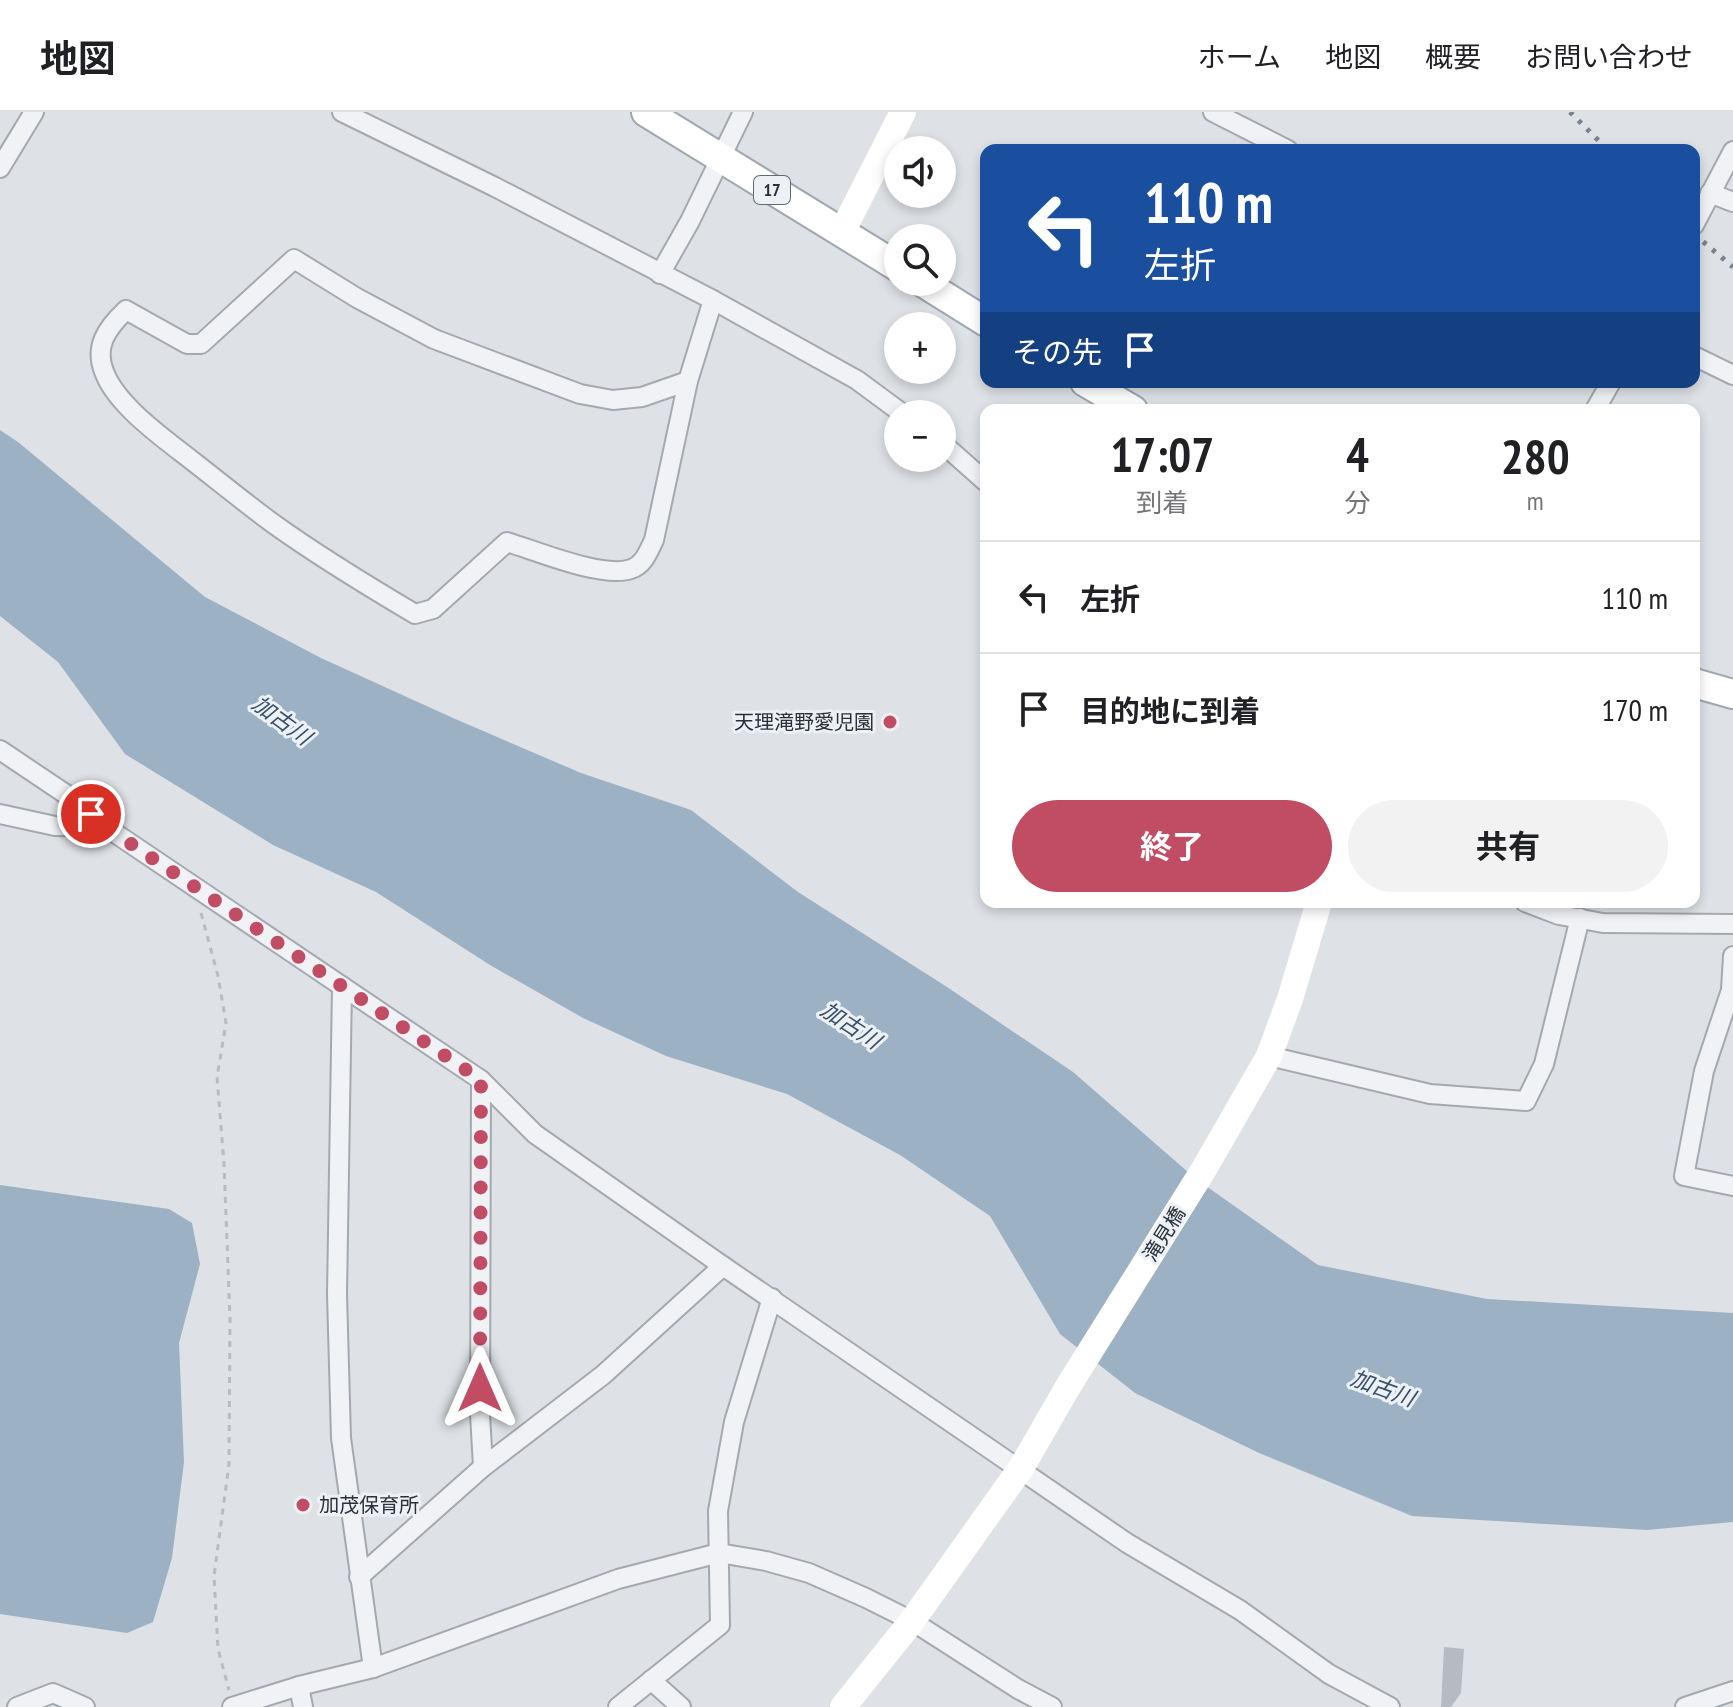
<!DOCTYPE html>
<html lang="ja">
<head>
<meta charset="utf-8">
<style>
	:root { --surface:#fff; --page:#f2f2f2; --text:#202124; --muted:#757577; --line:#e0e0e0; --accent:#c14d65 }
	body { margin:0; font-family:"PT Sans Narrow","Noto Sans JP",sans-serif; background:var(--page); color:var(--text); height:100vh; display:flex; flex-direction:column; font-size:30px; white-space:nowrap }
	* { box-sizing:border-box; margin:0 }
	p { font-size:26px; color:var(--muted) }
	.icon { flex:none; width:44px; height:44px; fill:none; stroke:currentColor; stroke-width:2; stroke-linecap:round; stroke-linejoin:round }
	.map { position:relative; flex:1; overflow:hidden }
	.side { position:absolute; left:980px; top:292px; width:720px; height:504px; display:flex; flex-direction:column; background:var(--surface); border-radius:16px; box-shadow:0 4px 12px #0003 }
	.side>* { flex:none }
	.banner { position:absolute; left:980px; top:32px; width:720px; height:244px; border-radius:16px; box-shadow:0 4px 12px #0003; background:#1a4fa0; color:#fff; overflow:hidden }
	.buttons { position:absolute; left:884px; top:24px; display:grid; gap:16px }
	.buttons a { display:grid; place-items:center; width:72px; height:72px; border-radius:50%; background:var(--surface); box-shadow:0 4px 12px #0003; font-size:40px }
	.pin { position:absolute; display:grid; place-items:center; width:68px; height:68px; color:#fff; margin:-34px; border:4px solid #fff; border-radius:50%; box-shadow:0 2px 8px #0007 }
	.me { position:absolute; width:88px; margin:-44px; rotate:0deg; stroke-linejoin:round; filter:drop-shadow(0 0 6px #0008) }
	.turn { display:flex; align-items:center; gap:28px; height:168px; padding:0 32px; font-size:36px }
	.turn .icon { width:104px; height:104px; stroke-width:2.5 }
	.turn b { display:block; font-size:56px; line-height:68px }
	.then { display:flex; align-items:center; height:76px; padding:0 32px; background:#0003; gap:16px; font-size:30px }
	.eta { display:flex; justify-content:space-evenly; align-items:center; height:136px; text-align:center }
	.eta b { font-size:48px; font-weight:700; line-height:56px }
	.primary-button { display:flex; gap:16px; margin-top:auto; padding:16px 32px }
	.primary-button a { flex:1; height:92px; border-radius:48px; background:var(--accent); color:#fff; font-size:32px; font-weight:700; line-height:92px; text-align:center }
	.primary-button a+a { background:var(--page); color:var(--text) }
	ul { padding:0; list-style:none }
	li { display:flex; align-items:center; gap:24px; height:112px; padding:0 32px; border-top:2px solid var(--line) }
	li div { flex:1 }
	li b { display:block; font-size:30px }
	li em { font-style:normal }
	header { display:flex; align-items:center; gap:48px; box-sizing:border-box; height:112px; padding:0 40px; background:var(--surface); border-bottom:2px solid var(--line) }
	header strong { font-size:38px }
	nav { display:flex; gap:44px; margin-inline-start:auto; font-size:28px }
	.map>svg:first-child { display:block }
</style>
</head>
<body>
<header>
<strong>地図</strong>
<nav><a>ホーム</a><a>地図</a><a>概要</a><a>お問い合わせ</a></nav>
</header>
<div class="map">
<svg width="1733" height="1595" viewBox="0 0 1733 1595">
	<rect width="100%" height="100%" fill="#dee2e6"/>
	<g fill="#9cb1c3">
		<polygon points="0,318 18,330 205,485 321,546 453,606 581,661 691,698 798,780 947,875 1073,960 1196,1067 1318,1153 1487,1187 1733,1201 1733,1410 1647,1418 1412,1404 1259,1341 1135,1281 1060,1222 990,1104 900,1043 787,982 666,944 583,906 490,853 376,780 273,733 125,642 58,550 0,504"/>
		<polygon points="0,1073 169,1097 192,1111 200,1152 179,1231 184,1350 172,1446 153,1510 127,1521 0,1502"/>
	</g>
	<polygon fill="#b6bbc2" points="1444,1535 1464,1537 1461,1581 1451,1595 1441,1595"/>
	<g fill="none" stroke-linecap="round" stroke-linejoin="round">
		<g stroke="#a4a9b0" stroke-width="22">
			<g id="street">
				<polyline points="342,0 495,75 713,188 857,268 903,302"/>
				<polyline points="1213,0 1288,38"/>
				<polyline points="0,56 34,0"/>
				<polyline points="1710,81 1733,90"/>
				<polyline points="1694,113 1733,39"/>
				<path d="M294,147L357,186L434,227L580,282L613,288L642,285L688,269L654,428C649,438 644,453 631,457C603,467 537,439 507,430L433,497L415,502C366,473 318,444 271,410C244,390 217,368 190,347C163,326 118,294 105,262C93,235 107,216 126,198L187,232H201Z"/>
				<polyline points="660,162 690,109 743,0"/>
				<polyline points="1694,244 1733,263"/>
				<polyline points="688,269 713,188"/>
				<polyline points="1595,298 1611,270"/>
				<polyline points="942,331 986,370"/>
				<polyline points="0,638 76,689 106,715 481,968 535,1022 723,1154 1127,1431 1240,1498 1329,1562 1390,1595"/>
				<polyline points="0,702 55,714 106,715"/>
				<polyline points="1525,790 1559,803 1603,811 1733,812"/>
				<polyline points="1733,844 1731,878 1704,959 1684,1064 1733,1074"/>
				<polyline points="342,874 337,1182 341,1326 373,1556"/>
				<polyline points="1269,944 1430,982 1526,989 1544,952 1580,806"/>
				<polyline points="481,968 480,1302 483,1355"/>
				<polyline points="359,1465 483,1355 603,1263 723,1154"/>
				<polyline points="651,1568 681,1595"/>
				<polyline points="299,1574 303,1595"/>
				<polyline points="17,1595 53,1581 85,1595"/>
				<polyline points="232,1595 299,1574 373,1556 618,1467 719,1441 766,1449 809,1461 866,1486 912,1509 1018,1577 1052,1595"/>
				<polyline points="618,1595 720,1513 718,1399 734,1310 772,1186"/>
				<polyline points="1685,1595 1733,1579"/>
			</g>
		</g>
		<g stroke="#9ea7b1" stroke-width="32">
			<g id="primary">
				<polyline points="646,0 898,155"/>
				<polyline points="922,170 986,210"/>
				<polyline points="1085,270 1133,298"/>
				<polyline points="1694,571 1733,582"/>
			</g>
		</g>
		<polyline stroke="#b8bcc1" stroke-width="3" stroke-dasharray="6 6" stroke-linecap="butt" points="201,801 218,864 226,911 217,965 224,1052 230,1206 229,1352 214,1464 218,1537 229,1578"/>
		<use href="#street" stroke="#f0f2f5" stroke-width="18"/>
		<g stroke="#fff" stroke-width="26">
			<polyline points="842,120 903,0"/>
			<polyline points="843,1595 912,1509 1021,1356 1069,1273 1204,1057 1269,944 1290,887 1319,790"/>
		</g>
		<use href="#primary" stroke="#fff" stroke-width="28"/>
		<g stroke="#79828e" stroke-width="5" stroke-dasharray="4 8" stroke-linecap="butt">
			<polyline points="1570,0 1608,38"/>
			<polyline points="1694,122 1733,155"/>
		</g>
	</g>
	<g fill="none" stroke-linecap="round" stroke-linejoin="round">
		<polyline stroke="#c14d65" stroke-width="14" stroke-dasharray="0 25.2" points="91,702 106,715 481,968 480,1276"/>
	</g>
	<g fill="#c14d65" stroke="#edf0f4" stroke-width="3">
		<circle cx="890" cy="610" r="8"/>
		<circle cx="303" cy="1393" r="8"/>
	</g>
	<g text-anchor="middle" stroke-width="6" stroke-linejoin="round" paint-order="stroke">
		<rect fill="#edf0f4" stroke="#646a73" stroke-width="2" x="754" y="64" width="36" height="28" rx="6"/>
		<g font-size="18" font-weight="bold" fill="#29313c">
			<text x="772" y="84">17</text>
		</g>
		<g font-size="20" fill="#29313c" stroke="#edf0f4" text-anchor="end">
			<text x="874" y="617">天理滝野愛児園</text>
			<text x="319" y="1400" text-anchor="start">加茂保育所</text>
		</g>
		<g font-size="20" fill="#29313c" stroke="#edf0f4">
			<text transform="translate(1164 1122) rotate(-58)" y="7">滝見橋</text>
		</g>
		<g font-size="22" font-style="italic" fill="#37516c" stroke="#edf0f4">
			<text transform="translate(282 608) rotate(36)" y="8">加古川</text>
			<text transform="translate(851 913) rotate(33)" y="8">加古川</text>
			<text transform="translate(1383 1276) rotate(20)" y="8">加古川</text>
		</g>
	</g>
</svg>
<div class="buttons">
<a><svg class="icon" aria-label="sound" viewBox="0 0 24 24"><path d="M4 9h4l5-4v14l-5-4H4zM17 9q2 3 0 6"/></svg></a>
<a><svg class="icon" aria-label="search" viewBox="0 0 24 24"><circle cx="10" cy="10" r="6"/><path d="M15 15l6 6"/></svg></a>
<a>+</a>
<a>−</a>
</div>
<div class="pin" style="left:91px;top:702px;background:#d93025"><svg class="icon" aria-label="arrive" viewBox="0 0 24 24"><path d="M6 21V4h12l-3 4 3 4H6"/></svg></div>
<svg class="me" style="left:480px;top:1276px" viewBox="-20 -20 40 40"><path d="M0-17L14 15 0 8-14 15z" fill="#c14d65" stroke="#fff" stroke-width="4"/></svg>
<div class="banner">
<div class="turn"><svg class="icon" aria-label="left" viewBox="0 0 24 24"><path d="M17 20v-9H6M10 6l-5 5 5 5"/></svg><div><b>110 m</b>左折</div></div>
<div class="then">その先<svg class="icon" aria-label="arrive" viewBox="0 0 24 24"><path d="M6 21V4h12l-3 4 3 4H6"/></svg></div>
</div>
<section class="side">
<div class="eta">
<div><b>17:07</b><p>到着</p></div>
<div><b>4</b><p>分</p></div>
<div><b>280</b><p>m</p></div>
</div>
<ul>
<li><svg class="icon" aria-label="left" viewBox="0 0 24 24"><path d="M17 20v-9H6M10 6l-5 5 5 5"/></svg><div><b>左折</b></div><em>110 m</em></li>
<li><svg class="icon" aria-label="arrive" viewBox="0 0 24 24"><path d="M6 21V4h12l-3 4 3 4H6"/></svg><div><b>目的地に到着</b></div><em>170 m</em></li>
</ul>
<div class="primary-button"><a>終了</a><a>共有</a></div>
</section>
</div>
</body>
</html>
